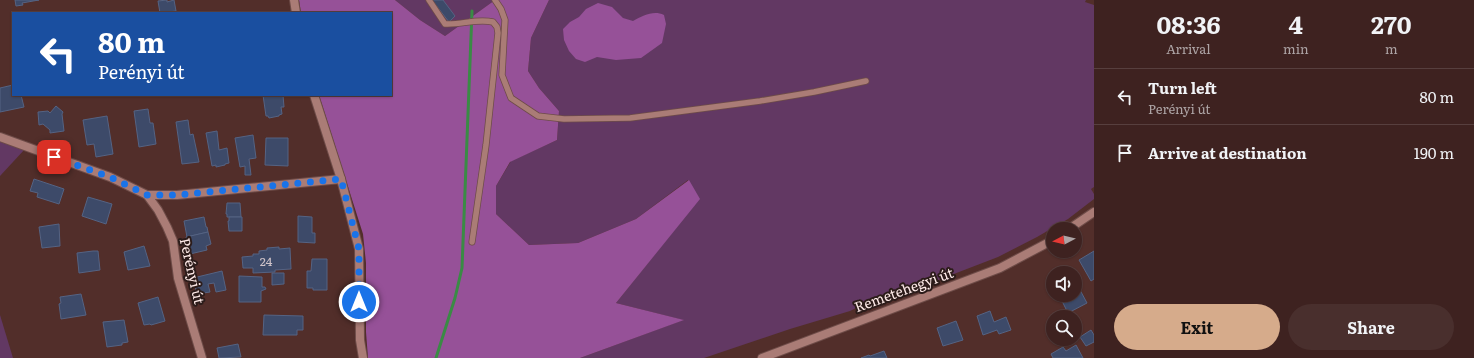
<!DOCTYPE html>
<html lang="en">
<head>
<meta charset="utf-8">
<style>
	:root { --surface:#3e2220; --page:#492f2d; --text:#f1f3f6; --muted:#ada4a5; --line:#573f3e; --accent:#d6ab8b }
	body { margin:0; font-family:Literata,serif; background:var(--page); color:var(--text); height:100vh; display:flex; flex-direction:column; font-size:15px; white-space:nowrap }
	* { box-sizing:border-box; margin:0 }
	p { font-size:13px; color:var(--muted) }
	.icon { flex:none; width:22px; height:22px; fill:none; stroke:currentColor; stroke-width:2; stroke-linecap:round; stroke-linejoin:round }
	.map { position:relative; flex:1; overflow:hidden }
	.sheet { display:flex; flex-direction:column; background:var(--surface); width:380px }
	.sheet>* { flex:none }
	.banner { position:absolute; left:12px; top:12px; width:380px; height:84px; border-radius:0px; box-shadow:0 1px 3px #0004,0 0 0 1px var(--line); background:#1a4fa0; color:#fff; overflow:hidden }
	.needle { width:26px; rotate:263deg }
	.tools { position:absolute; left:1046px; top:222px; display:grid; gap:8px }
	.tools a { display:grid; place-items:center; width:36px; height:36px; border-radius:50%; background:var(--surface); box-shadow:0 1px 3px #0004,0 0 0 1px var(--line); font-size:20px }
	.pin { position:absolute; display:grid; place-items:center; width:34px; height:34px; color:#fff; margin:-17px; border-radius:8px; box-shadow:0 2px 6px #0006 }
	.me { position:absolute; width:44px; margin:-22px; rotate:0deg; stroke-linejoin:round; filter:drop-shadow(0 0 3px #0008) }
	.turn { display:flex; align-items:center; gap:14px; height:84px; padding:0 20px; font-size:18px }
	.turn .icon { width:52px; height:52px; stroke-width:2.5 }
	.turn b { display:block; font-size:28px; line-height:34px }
	.eta { display:flex; justify-content:space-evenly; align-items:center; height:68px; text-align:center }
	.eta b { font-size:24px; font-weight:700; line-height:28px }
	.button { display:flex; gap:8px; margin-top:auto; padding:8px 20px }
	.button a { flex:1; height:46px; border-radius:24px; background:var(--accent); color:#111; font-size:16px; font-weight:700; line-height:46px; text-align:center }
	.button a+a { background:var(--page); color:var(--text) }
	ul { padding:0; list-style:none }
	li { display:flex; align-items:center; gap:12px; height:56px; padding:0 20px; border-top:1px solid var(--line) }
	li div { flex:1 }
	li b { display:block; font-size:15px }
	li em { font-style:normal }
	main { display:flex; flex:1; min-height:0 }
	.map>svg:first-child { display:block }
</style>
</head>
<body>
<main>
<div class="map">
<svg width="1094" height="358" viewBox="0 0 1094 358">
	<rect width="100%" height="100%" fill="#522e2a"/>
	<g fill="#623863">
		<polygon points="395,0 495,0 445,36 420,20"/>
		<polygon points="549,0 1086,0 1085,2 1094,5 1094,187 1091,189 1094,194 1094,199 1068,219 1037,237 998,257 907,292 888,292 850,311 790,329 704,358 580,358 683,320 616,303 699,199 688,180 636,219 578,243 529,245 496,214 496,186 511,161 557,140 559,111 539,88 528,71 531,38"/>
		<polygon points="0,140 25,149 0,176"/>
		<polygon points="0,315 13,358 0,358"/>
	</g>
	<g fill="#965198">
		<polygon points="299,0 395,0 420,20 445,36 495,0 549,0 531,38 528,71 539,88 559,111 557,140 510,162 496,186 496,214 529,245 578,243 636,219 689,180 700,199 616,303 684,320 580,358 368,358 366,332 366,263 363,234 319,95 391,95 391,13 301,13"/>
		<path d="M598,3L612,7L623,18L633,21C643,16 653,10 664,15L666,24L662,43L641,58L616,60L597,57L585,62L576,59L569,51L564,40L563,29L570,22L579,17L586,9Z"/>
	</g>
	<g fill="none" stroke-linecap="round" stroke-linejoin="round">
		<polyline stroke="#3a8b45" stroke-width="3" points="436,358 455,298 462,268 472,11"/>
	</g>
	<g fill="#3d4a69" stroke="#556383">
		<polygon points="15,0 39,0 22,3 23,5 16,6"/>
		<polygon points="167,0 167,2 174,0 176,11 160,13 158,1"/>
		<polygon points="432,0 443,0 455,16 449,22"/>
		<polygon points="13,85 13,95 21,95 24,107 0,112 0,88"/>
		<polygon points="263,95 283,95 284,107 281,107 282,114 279,115 279,116 269,118 268,116 266,116"/>
		<polygon points="56,106 63,112 62,114 64,131 50,133 50,130 43,124 39,125 38,112 48,111 50,113"/>
		<polygon points="148,109 150,123 153,123 156,144 139,147 134,111"/>
		<polygon points="107,116 113,154 96,157 94,144 87,145 83,120"/>
		<polygon points="188,120 190,135 193,134 199,162 182,164 176,122"/>
		<polygon points="217,131 219,150 227,148 229,163 225,164 225,165 216,167 216,165 212,166 206,133"/>
		<polygon points="253,135 256,158 249,159 251,175 245,175 245,166 240,167 235,138"/>
		<polygon points="266,138 288,138 288,166 265,165"/>
		<polygon points="34,179 64,189 59,204 37,197 38,193 30,191"/>
		<polygon points="88,197 112,204 106,224 82,216"/>
		<polygon points="227,203 240,203 241,217 227,217 227,214 226,214"/>
		<polygon points="298,216 312,217 312,233 315,233 315,243 298,242"/>
		<polygon points="204,217 206,227 207,227 208,232 187,237 184,221"/>
		<polygon points="229,217 242,217 242,231 229,231 228,221 229,221"/>
		<polygon points="59,224 60,246 42,248 39,227"/>
		<polygon points="208,232 211,244 206,246 207,250 190,254 186,237"/>
		<polygon points="144,246 150,266 128,270 124,252"/>
		<polygon points="279,247 279,249 290,248 291,269 275,270 275,272 253,273 253,268 243,268 242,257 253,256 253,254 259,254 259,251 267,250 267,248"/>
		<polygon points="93,251 98,251 100,270 79,273 77,253"/>
		<polygon points="1094,251 1094,279 1091,281 1079,260"/>
		<polygon points="312,259 327,259 327,290 313,290 313,288 307,288 307,271 311,271"/>
		<polygon points="222,271 226,290 216,292 214,283 208,284 210,292 197,294 193,278"/>
		<polygon points="272,273 284,273 284,284 272,285"/>
		<polygon points="239,276 262,277 262,287 265,287 266,289 261,291 261,302 239,302"/>
		<polygon points="1053,277 1053,291 1047,281"/>
		<polygon points="1080,290 1087,303 1068,313 1060,297 1063,295 1075,295 1075,293"/>
		<polygon points="81,294 86,315 61,319 59,304 61,303 60,297"/>
		<polygon points="158,297 165,321 151,325 150,324 144,325 138,303"/>
		<polygon points="990,311 994,322 1006,317 1011,330 999,334 997,330 983,335 977,316"/>
		<polygon points="264,315 303,316 303,330 297,330 297,335 263,335"/>
		<polygon points="124,320 128,342 122,343 122,345 107,347 103,322"/>
		<polygon points="956,321 963,340 943,346 937,328"/>
		<polygon points="1091,330 1094,335 1094,342 1086,346 1080,337"/>
		<polygon points="238,344 241,357 219,358 217,348"/>
		<polygon points="1076,345 1083,358 1053,358 1051,354 1063,347 1066,351"/>
		<polygon points="884,351 887,358 861,358 869,355 870,356"/>
	</g>
	<g fill="none" stroke-linecap="round" stroke-linejoin="round">
		<g stroke="#6e4c48" stroke-width="7">
			<g id="service">
				<path d="M429,0L445,24C462,25 477,18 493,22L497,27L498,33L486,145L472,242"/>
				<polyline points="495,0 501,9 505,20 502,75 511,98 538,116 564,119 630,118 760,101 814,92 866,81"/>
			</g>
		</g>
		<g stroke="#6e4c48" stroke-width="10">
			<g id="minor">
				<polyline points="294,0 296,13"/>
				<polyline points="314,95 341,179 359,249 360,340 363,358"/>
				<polyline points="0,137 110,177 147,195 158,210 167,227 173,241 178,278 202,358"/>
				<polyline points="147,195 177,195 341,179"/>
				<polyline points="1069,229 1094,212"/>
				<polyline points="762,358 1000,268 1053,240"/>
			</g>
		</g>
		<use href="#service" stroke="#aa7c76" stroke-width="5.5"/>
		<use href="#minor" stroke="#aa7c76" stroke-width="8"/>
	</g>
	<g fill="none" stroke-linecap="round" stroke-linejoin="round">
		<polyline stroke="#1a73e8" stroke-width="7" stroke-dasharray="0 12.6" points="54,157 110,177 147,195 177,195 341,179 359,249 359,302"/>
	</g>
	<g text-anchor="middle" stroke-width="4" stroke-linejoin="round" paint-order="stroke">
		<g font-size="12" fill="#cec2c8">
			<text x="266" y="266">24</text>
		</g>
		<g font-size="14" fill="#feeae8" stroke="#2c1c1a">
			<text transform="translate(192 271) rotate(77)" y="5">Perényi út</text>
			<text transform="translate(904 290) rotate(-20)" y="5">Remetehegyi út</text>
		</g>
	</g>
</svg>
<div class="tools">
<a><svg class="needle" viewBox="-14 -14 28 28"><path d="M0-13l5 13h-10z" fill="#e53935"/><path d="M0 13l5-13h-10z" fill="#ada4a5"/></svg></a>
<a><svg class="icon" aria-label="sound" viewBox="0 0 24 24"><path d="M4 9h4l5-4v14l-5-4H4zM17 9q2 3 0 6"/></svg></a>
<a><svg class="icon" aria-label="search" viewBox="0 0 24 24"><circle cx="10" cy="10" r="6"/><path d="M15 15l6 6"/></svg></a>
</div>
<div class="pin" style="left:54px;top:157px;background:#d93025"><svg class="icon" aria-label="arrive" viewBox="0 0 24 24"><path d="M6 21V4h12l-3 4 3 4H6"/></svg></div>
<svg class="me" style="left:359px;top:302px" viewBox="-20 -20 40 40"><circle r="17" fill="#1a73e8" stroke="#fff" stroke-width="3"/><path d="M0-11L8 9 0 5-8 9z" fill="#fff"/></svg>
<div class="banner">
<div class="turn"><svg class="icon" aria-label="left" viewBox="0 0 24 24"><path d="M17 20v-9H6M10 6l-5 5 5 5"/></svg><div><b>80 m</b>Perényi út</div></div>
</div>
</div>
<section class="sheet">
<div class="eta">
<div><b>08:36</b><p>Arrival</p></div>
<div><b>4</b><p>min</p></div>
<div><b>270</b><p>m</p></div>
</div>
<ul>
<li><svg class="icon" aria-label="left" viewBox="0 0 24 24"><path d="M17 20v-9H6M10 6l-5 5 5 5"/></svg><div><b>Turn left</b><p>Perényi út</p></div><em>80 m</em></li>
<li><svg class="icon" aria-label="arrive" viewBox="0 0 24 24"><path d="M6 21V4h12l-3 4 3 4H6"/></svg><div><b>Arrive at destination</b></div><em>190 m</em></li>
</ul>
<div class="button"><a>Exit</a><a>Share</a></div>
</section>
</main>
</body>
</html>
